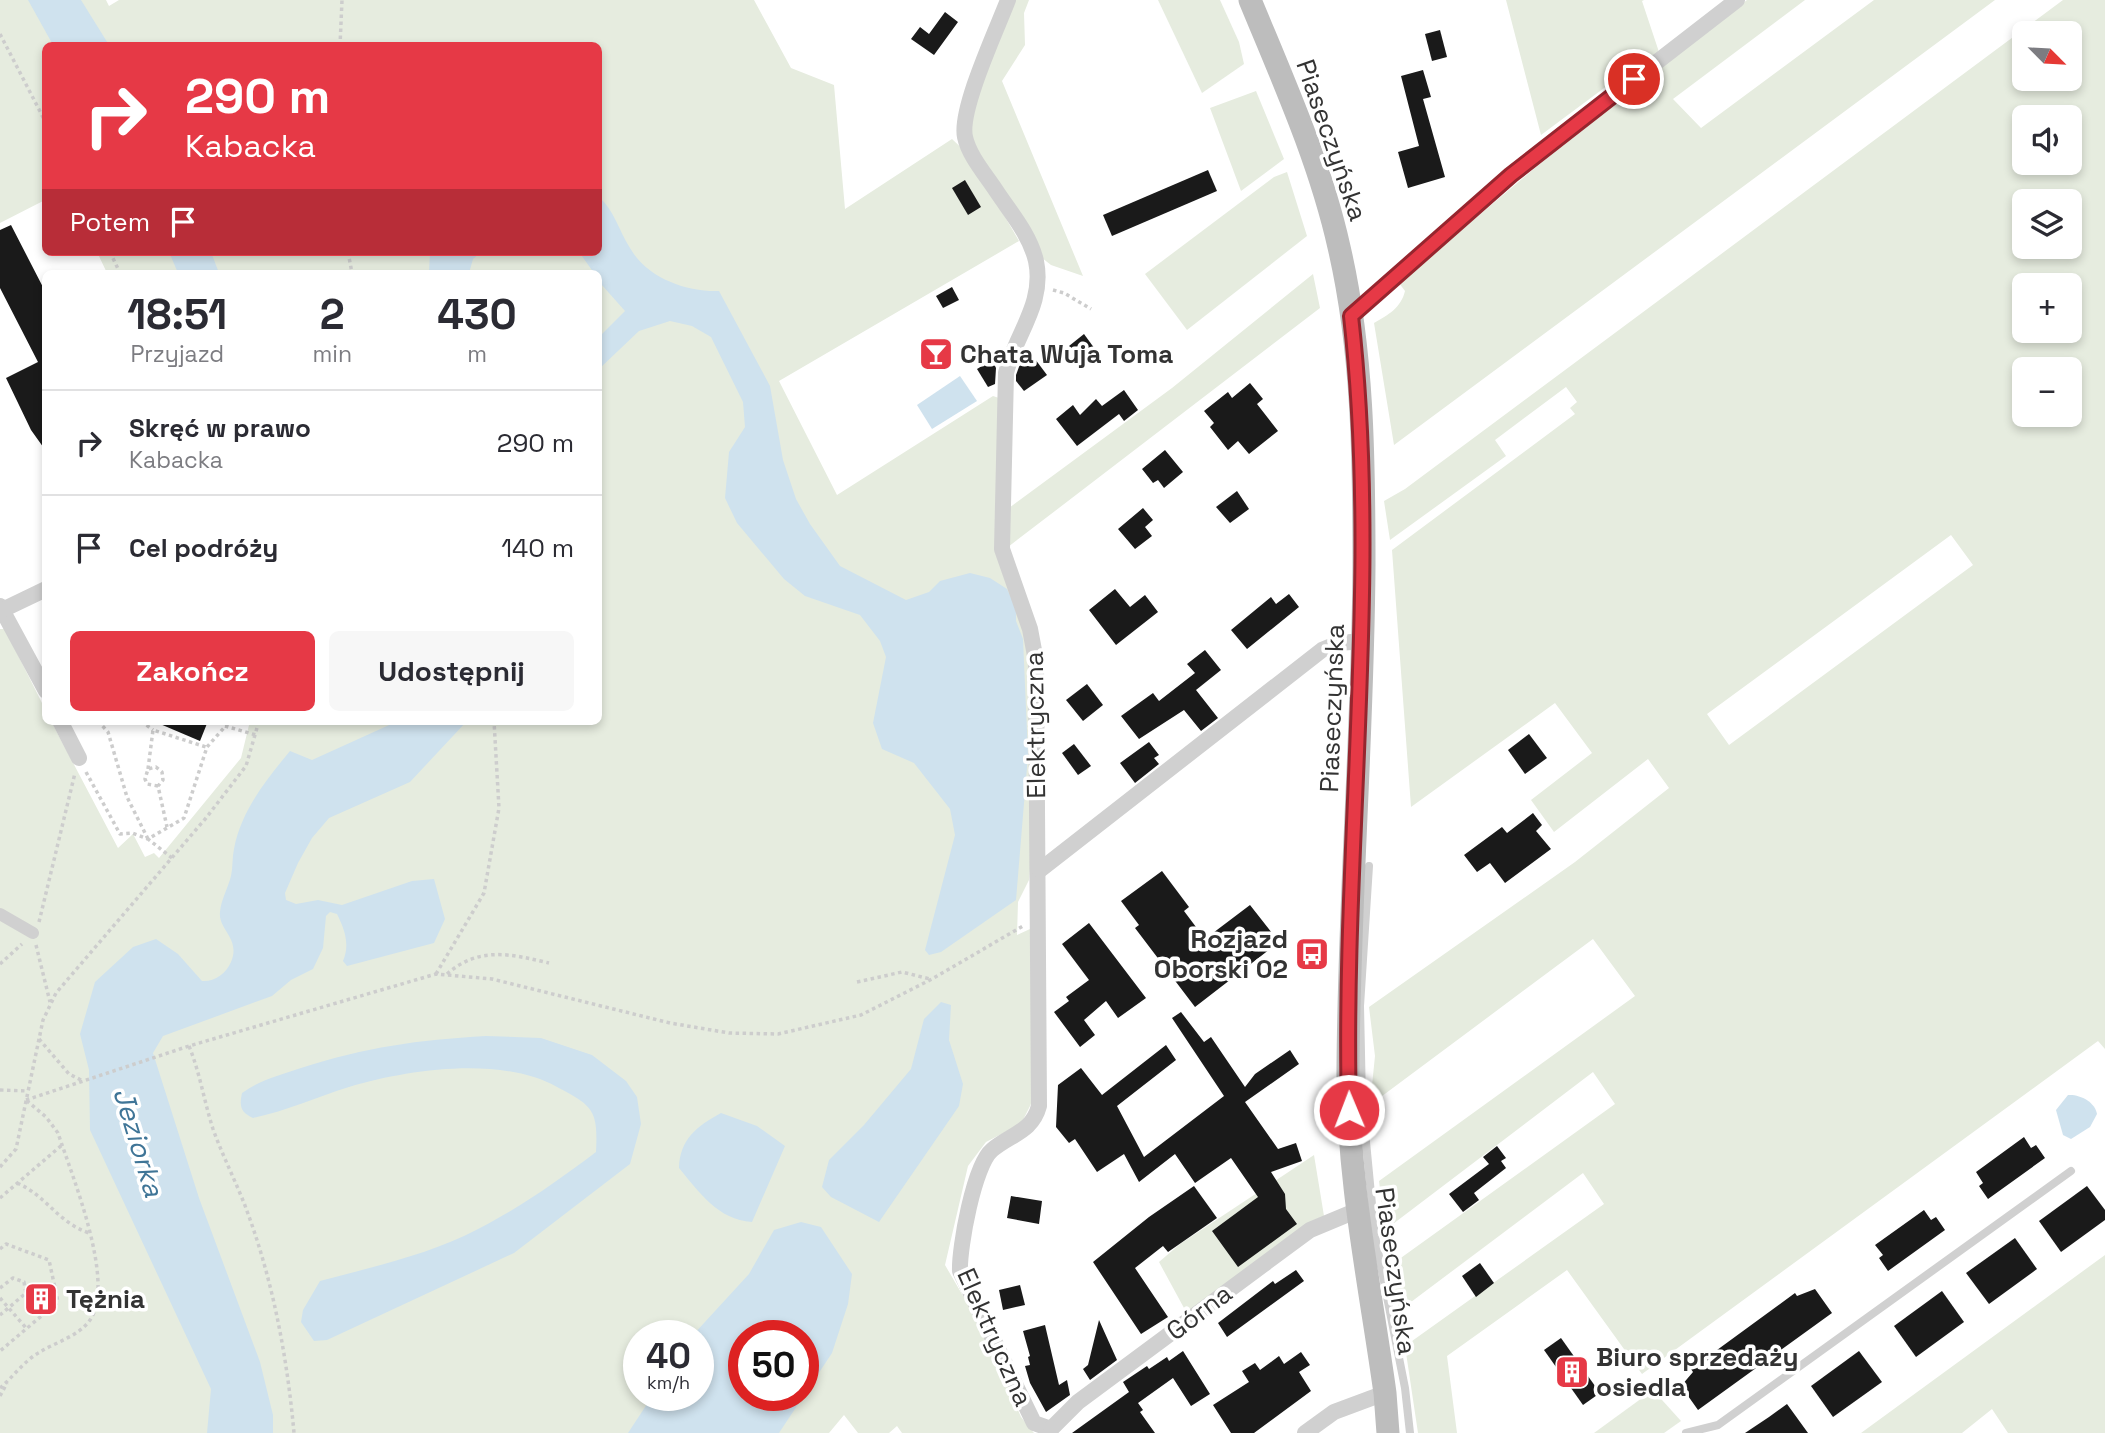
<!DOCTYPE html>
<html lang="pl">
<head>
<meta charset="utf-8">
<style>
	:root { --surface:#fff; --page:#f7f7f7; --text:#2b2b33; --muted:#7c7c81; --line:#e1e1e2; --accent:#e63946 }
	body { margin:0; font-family:"Space Grotesk",sans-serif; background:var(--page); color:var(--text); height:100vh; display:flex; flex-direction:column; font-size:26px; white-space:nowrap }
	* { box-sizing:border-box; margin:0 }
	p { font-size:23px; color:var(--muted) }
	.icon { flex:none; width:38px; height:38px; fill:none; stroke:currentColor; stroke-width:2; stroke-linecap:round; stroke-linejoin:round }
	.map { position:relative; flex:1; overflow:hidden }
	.drawer { position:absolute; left:42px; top:270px; width:560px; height:455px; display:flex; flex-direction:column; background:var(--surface); border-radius:10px; box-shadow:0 4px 10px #0003 }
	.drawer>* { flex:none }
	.hud { position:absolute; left:42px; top:42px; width:560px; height:214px; border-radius:10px; box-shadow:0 4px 10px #0003; background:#e63946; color:#fff; overflow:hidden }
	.needle { width:46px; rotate:114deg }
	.fabs { position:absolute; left:2012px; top:21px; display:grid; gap:14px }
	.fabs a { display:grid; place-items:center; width:70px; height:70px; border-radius:10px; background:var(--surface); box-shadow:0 4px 10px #0003; font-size:35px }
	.speed { position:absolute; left:623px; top:1320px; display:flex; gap:14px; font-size:35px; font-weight:700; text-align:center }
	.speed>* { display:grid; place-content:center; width:91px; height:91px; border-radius:50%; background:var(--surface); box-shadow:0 4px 10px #0003; line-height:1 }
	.speed small { font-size:18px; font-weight:400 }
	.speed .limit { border:10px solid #d22; background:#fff; color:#111 }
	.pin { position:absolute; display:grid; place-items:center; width:60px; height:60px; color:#fff; margin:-30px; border:4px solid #fff; border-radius:50%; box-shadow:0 2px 7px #0007 }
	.me { position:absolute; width:77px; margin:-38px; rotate:359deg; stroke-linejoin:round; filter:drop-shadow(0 0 5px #0008) }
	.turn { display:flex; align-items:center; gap:24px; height:147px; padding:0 28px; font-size:32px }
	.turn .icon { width:91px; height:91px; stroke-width:2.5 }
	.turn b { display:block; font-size:49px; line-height:60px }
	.then { display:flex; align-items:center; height:66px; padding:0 28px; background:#0003; gap:14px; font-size:26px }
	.eta { display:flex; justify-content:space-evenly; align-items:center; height:119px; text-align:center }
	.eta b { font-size:42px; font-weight:800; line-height:49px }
	.cta { display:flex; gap:14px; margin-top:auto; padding:14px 28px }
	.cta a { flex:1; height:80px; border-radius:10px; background:var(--accent); color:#fff; font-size:28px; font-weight:800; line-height:80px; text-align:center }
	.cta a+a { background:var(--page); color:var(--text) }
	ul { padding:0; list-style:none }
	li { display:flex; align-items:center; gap:21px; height:105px; padding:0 28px; border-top:2px solid var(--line) }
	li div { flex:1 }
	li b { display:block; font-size:26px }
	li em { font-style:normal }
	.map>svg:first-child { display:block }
</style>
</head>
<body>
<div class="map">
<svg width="2105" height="1433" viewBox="0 0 2105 1433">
	<rect width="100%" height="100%" fill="#fff"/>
	<g fill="#e6ecdf" fill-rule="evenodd">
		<path d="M0,0H106L109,6L119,0H754L791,68L834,85L845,209L952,139L969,155L1019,241L779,381L837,495L993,396L1002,399L1000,554L1034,653L1032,846L1029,880L1018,902L1017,935L1030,929L1034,1098L1021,1124L986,1142L968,1166L945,1265L984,1332L1021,1417L1034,1433H902L897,1426L889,1433H858L844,1415L829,1433H0V629H5L45,709L46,721H51L118,848L133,834L145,857L154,853L159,858L241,758L250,721H598V273H107L97,252H598V46H46L45,200L0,223ZM639,1335H698V1395H639ZM744,1335H803V1395H744Z"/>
		<polygon points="1011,0 1029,0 1024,13 1025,45 1002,81 1083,276 1051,265 1037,254 971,140 969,121"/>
		<polygon points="1158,0 1220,0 1239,42 1244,64 1202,93"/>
		<polygon points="1506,0 1644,0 1642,1 1659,52 1638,67 1635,65 1541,135"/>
		<path d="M1747,0H1805L1673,99L1701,128L1874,0H1995L1394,445L1374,323C1388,315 1401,308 1405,291L1399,283L1536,167Z"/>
		<path d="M2063,0H2105V1049L2098,1041L1642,1374L1567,1270L1447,1356L1457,1433H1418L1405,1346L1604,1204L1583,1173L1399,1311L1391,1265L1615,1104L1593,1072L1385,1230L1379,1181L1635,996L1593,939L1370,1105L1375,1056L1369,1007L1575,862L1669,788L1648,759L1554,832L1531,800L1592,753L1555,703L1411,807L1392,550L1575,414L1570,408L1577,402L1566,387L1495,440L1506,456L1390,540L1384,501L1405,489ZM2025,33H2070V79H2025ZM2025,117H2070V163H2025ZM2025,201H2070V247H2025ZM2025,285H2070V331H2025ZM2025,369H2070V415H2025ZM1951,535L1973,565L1729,745L1707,714Z"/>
		<polygon points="1256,91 1284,159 1241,191 1210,108"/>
		<polygon points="1287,172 1307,236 1187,330 1145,274 1274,177"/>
		<polygon points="1313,274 1320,308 1008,547 1009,508 1172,388"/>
		<polygon points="1314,1155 1324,1216 1194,1311 1184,1308 1159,1262 1180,1244"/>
		<polygon points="2105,1255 2105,1433 2008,1433 1992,1409 1962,1433 1861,1433"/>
		<polygon points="1653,1390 1681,1421 1664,1433 1594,1433"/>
	</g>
	<g fill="#cfe2ee" fill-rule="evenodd">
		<polygon points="28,0 81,0 109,45 53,45"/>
		<path d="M599,197C614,210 619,231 630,248C647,278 686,292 719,291L770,386L783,460L796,499L810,524L840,566L906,600L929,592L940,581L970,573L990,578L1007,589L1016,608V621L1023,639L1028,755L1016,900L941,952L929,955L925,950L955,835L950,809L914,763L882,749L873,723L886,657L880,641L860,615L805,596L784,579L737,523L725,498L729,452L745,427L743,402L711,337L692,326L670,321L639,331L599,369V337L625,311L601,284L598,273H594L579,252H598Z"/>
		<polygon points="169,252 211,252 219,273 178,273"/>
		<polygon points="430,252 481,252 473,259 469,273 429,273"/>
		<polygon points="960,376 977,401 932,429 917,405"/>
		<path d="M398,721H467L410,782L329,818L312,838L298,863L285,893L286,900L296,904L318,900L342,905L412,881L434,879L445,919L434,943L347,966L343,961C350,945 345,930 337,914L330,912L326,916L323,948L313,969L291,980L272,996L163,1036L153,1053L199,1198L260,1362L273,1415V1433H207L211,1389L90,1130L89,1070L80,1034L95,982L133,947L156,939L178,954L202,981C214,982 226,974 231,962C241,938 218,930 220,912C221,900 228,888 231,876C233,867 232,858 234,849C241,811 266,780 290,751L312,760Z"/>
		<polygon points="941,1002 951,1005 949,1040 963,1084 959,1106 879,1222 831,1197 822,1187 829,1160 864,1125 911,1069 924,1019"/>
		<path d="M486,1036L541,1038L592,1055L626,1081L637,1097L641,1124L630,1164L514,1253L327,1340L314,1341L301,1322L303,1310L320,1281C369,1268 418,1257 464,1236C511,1214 555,1183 596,1152C598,1111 594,1106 557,1087C502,1056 409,1069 349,1087C317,1097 286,1111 253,1118C241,1112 239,1107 242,1093C260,1080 280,1075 301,1068C367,1047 417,1040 486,1036Z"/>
		<path d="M2068,1095C2080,1094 2095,1102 2097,1114L2090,1127L2071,1139L2063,1135L2056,1110Z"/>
		<path d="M721,1113L757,1126L785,1146L752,1222C718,1220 699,1192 679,1168C680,1139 697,1126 721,1113Z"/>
		<path d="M801,1222L821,1227L852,1274L848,1304L832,1353L779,1433H628L653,1395H698V1335H693L749,1274L774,1230ZM803,1335V1395H744V1335Z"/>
	</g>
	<g fill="#1a1a1a">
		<polygon points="945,12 958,22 934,55 911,39 920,27 929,34"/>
		<polygon points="1440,30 1447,57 1432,61 1425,34"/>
		<polygon points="1423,70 1431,97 1423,99 1445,177 1408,188 1398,152 1419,146 1401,76"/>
		<polygon points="1208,170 1217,191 1112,236 1103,215"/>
		<polygon points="965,180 981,207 968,215 952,188"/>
		<polygon points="11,225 46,293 46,451 31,430 6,378 38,362 0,288 0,230"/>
		<polygon points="952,287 959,300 943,308 936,296"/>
		<polygon points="1084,334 1100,356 1085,367 1069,346"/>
		<polygon points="1029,351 1047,375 1024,391 1016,381 1016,375 1023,356"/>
		<polygon points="992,360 996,368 995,384 988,387 977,369"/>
		<polygon points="1250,383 1263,399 1257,404 1278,431 1249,454 1238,441 1228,450 1210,427 1214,423 1204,411 1228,392 1232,398"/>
		<polygon points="1124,390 1138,410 1124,421 1119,414 1077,446 1056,419 1073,405 1080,415 1096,399 1102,406"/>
		<polygon points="1165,450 1183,472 1164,488 1158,480 1153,483 1142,469"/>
		<polygon points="1237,491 1249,509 1230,523 1216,507"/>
		<polygon points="1143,508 1153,520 1145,527 1152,536 1135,549 1118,529"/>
		<polygon points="1115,589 1130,607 1145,595 1158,612 1116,645 1089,610"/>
		<polygon points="1289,594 1299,607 1247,649 1231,630 1271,597 1276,604"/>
		<polygon points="1205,650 1221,670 1196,690 1218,718 1201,731 1184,710 1139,739 1121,716 1153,693 1159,701 1195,673 1187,664"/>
		<polygon points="1087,684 1103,705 1083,721 1066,700"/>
		<polygon points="153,721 208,721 200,741"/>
		<polygon points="1529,734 1547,758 1525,774 1508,750"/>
		<polygon points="1149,742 1159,755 1154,758 1159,764 1135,783 1120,763"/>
		<polygon points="1074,744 1091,766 1078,775 1062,753"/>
		<polygon points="1533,813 1542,825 1536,831 1551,849 1505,883 1490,863 1477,872 1464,855 1502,827 1507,833"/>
		<polygon points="1162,871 1189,907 1184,911 1205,939 1250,905 1279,942 1195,1007 1135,928 1139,925 1121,901"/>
		<polygon points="1089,923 1146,998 1118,1018 1106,1001 1084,1020 1095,1035 1080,1047 1054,1012 1069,1001 1066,997 1089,980 1062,944"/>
		<polygon points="1181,1012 1204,1042 1211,1037 1245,1087 1255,1074 1290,1050 1299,1064 1245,1102 1278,1149 1296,1143 1302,1161 1271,1172 1285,1194 1286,1209 1297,1224 1238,1267 1212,1231 1258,1197 1231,1158 1195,1183 1175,1154 1139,1182 1124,1154 1097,1172 1075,1139 1069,1143 1056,1127 1058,1085 1081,1068 1102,1095 1166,1045 1176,1060 1117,1106 1144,1157 1224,1096 1172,1018"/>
		<polygon points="2024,1137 2031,1148 2036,1145 2045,1158 1988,1199 1979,1186 1983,1183 1976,1172"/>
		<polygon points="1497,1146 1506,1158 1501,1161 1506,1168 1474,1193 1479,1200 1463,1212 1449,1194 1489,1164 1483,1157"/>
		<polygon points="1194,1186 1217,1218 1168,1252 1163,1246 1135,1268 1168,1317 1141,1334 1093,1262 1149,1217"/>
		<polygon points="2087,1186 2105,1210 2105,1220 2061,1252 2039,1221"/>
		<polygon points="1011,1196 1042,1201 1039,1224 1007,1218"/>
		<polygon points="1924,1210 1931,1220 1936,1217 1945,1230 1888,1271 1879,1258 1883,1255 1875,1245"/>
		<polygon points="2015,1238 2037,1269 1989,1304 1966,1273"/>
		<polygon points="1480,1263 1494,1283 1476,1297 1462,1276"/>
		<polygon points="1296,1270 1304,1281 1227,1337 1218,1323 1273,1281 1275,1284"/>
		<polygon points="1020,1285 1025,1305 1003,1310 999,1290"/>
		<polygon points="1815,1289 1832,1313 1698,1410 1681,1386 1693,1372 1691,1369 1795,1293 1797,1296"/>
		<polygon points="1942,1291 1964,1322 1916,1357 1894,1326"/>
		<polygon points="1099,1320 1117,1360 1090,1380 1083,1369 1088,1365"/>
		<polygon points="1045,1325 1059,1385 1067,1380 1070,1395 1046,1412 1030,1383 1025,1366 1030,1365 1028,1357 1030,1356 1023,1331"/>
		<polygon points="1561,1338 1600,1393 1583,1405 1544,1350"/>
		<polygon points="1183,1351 1210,1394 1191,1406 1173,1378 1138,1403 1143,1410 1140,1412 1155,1433 1072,1433 1129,1392 1123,1382 1147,1366 1149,1369 1167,1357 1169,1361"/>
		<polygon points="1859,1351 1882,1382 1833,1417 1811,1386"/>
		<polygon points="1301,1352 1310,1365 1299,1372 1311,1391 1254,1433 1231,1433 1213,1405 1249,1382 1242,1371 1255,1363 1260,1370 1279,1356 1284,1364"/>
		<polygon points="1787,1404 1808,1433 1745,1433 1769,1417"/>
	</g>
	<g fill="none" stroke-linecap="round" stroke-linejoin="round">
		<g stroke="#cdcdcd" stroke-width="3.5" stroke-dasharray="3.5 3.5" stroke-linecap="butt">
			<polyline points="0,34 46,123"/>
			<polyline points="340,46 342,0"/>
			<polyline points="110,252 120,273"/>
			<polyline points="348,252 352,273"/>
			<polyline points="1053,290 1064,293 1091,309"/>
			<polyline points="98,721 108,732 127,797 148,839"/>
			<polyline points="141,721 153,730"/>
			<polyline points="225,726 256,735"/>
			<polyline points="148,769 153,730 206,747"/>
			<polyline points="86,772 120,834 132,833 148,839"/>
			<polyline points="158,786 147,784 145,779 148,769 156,767 162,772 163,780 158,786 167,827"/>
			<polyline points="172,858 148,839 184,818 207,747 230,721"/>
			<polyline points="39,922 75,773"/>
			<polyline points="36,945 50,1002"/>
			<polyline points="0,964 22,944"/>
			<polyline points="436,974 484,893 499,808 494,721"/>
			<path d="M447,974C479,946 511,954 549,963"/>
			<polyline points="857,982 902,972 930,979"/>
			<polyline points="39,1039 69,1074 83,1081"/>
			<path d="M189,1046C200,1073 204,1101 213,1129C222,1154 234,1178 244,1203C272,1276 287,1355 294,1433"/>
			<polyline points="0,1090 28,1091"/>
			<polyline points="26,1100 189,1046 436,974 492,979 670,1023 729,1033 778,1034 861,1015 932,979 1023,926"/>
			<polyline points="0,1167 16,1149 43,1020 56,993 206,818 246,766 259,721"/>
			<path d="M17,1183C47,1196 57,1222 89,1233"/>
			<polyline points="0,1198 62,1145"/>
			<polyline points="0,1249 6,1244 49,1260 58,1302 0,1351"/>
			<polyline points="0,1288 13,1278 24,1282 26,1293 0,1315"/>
			<polyline points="0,1298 27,1329"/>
			<path d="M0,1388C13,1377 25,1360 40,1352C56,1342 79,1336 90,1320C116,1282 72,1176 58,1133L46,1117L26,1100"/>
			<polyline points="0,1396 7,1383"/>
		</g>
		<g stroke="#d0d0d0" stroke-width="8">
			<polyline points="1369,866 1360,1006 1362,1100 1375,1236 1405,1388 1410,1433"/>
			<polyline points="1686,1433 1718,1425 2071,1171"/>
		</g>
		<polyline stroke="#d0d0d0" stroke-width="12" points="0,914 33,933"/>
		<g stroke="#d0d0d0" stroke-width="16">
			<path d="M1008,0C997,29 959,110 965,137C969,156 986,175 997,192C1011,213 1030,235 1036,261C1045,304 1015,335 1006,373L1002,549L1030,629L1036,661L1039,1106C1032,1132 1011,1134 992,1150C974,1165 959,1248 960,1271L1034,1423L1051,1429"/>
			<polyline points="1351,316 1511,175 1737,0"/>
			<polyline points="0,606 46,691"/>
			<polyline points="0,611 46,589"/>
			<polyline points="60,721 79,758"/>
			<polyline points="1040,870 1322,650 1339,643 1363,641"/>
			<polyline points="1051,1429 1078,1402 1310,1230 1358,1210"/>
			<polyline points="1305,1433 1334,1412 1385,1393"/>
		</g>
		<path stroke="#bdbdbd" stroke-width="23" d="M1250,0C1283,80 1320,162 1339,247C1363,350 1364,459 1364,565C1363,733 1349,900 1348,1068C1347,1177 1370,1285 1385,1393L1388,1433"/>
	</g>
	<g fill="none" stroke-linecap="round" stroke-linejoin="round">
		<g stroke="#96252e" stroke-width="18">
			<path id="route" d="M1349,1110C1342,845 1381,581 1351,316L1511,175L1634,79"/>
		</g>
		<use href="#route" stroke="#e63946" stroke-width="12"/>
	</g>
	<defs>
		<g id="bar-square" transform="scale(1.75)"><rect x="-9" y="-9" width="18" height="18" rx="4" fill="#e63946" stroke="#fff"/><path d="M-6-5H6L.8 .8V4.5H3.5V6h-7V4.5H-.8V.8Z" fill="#fff"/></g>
		<g id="bus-square" transform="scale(1.75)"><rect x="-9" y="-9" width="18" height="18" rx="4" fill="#e63946" stroke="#fff"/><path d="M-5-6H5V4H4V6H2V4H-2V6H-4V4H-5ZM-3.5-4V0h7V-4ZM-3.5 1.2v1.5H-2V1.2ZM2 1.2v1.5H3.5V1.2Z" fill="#fff"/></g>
		<g id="building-square" transform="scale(1.75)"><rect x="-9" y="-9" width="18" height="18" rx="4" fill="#e63946" stroke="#fff"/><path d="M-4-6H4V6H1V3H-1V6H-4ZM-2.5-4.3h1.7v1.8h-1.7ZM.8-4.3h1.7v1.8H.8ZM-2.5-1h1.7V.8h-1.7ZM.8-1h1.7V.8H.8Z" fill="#fff"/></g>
	</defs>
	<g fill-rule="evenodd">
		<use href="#bar-square" x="936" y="354"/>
		<use href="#bus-square" x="1312" y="954"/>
		<use href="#building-square" x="41" y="1299"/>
		<use href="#building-square" x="1572" y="1372"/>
	</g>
	<g text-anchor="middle" stroke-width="7" stroke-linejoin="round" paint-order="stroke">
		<g font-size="26" fill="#333" stroke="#fff">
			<text transform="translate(1332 140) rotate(71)" y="9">Piaseczyńska</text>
			<text transform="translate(1332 708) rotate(-88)" y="9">Piaseczyńska</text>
			<text transform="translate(1035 725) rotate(-91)" y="9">Elektryczna</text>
			<text transform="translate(1396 1271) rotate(82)" y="9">Piaseczyńska</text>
			<text transform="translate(1199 1312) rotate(-37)" y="9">Górna</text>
			<text transform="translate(995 1337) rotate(66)" y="9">Elektryczna</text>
		</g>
		<g font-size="26" font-weight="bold" fill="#333" stroke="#fff" text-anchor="start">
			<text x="960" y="363">Chata Wuja Toma</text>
			<text x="1288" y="948" text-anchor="end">Rozjazd<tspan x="1288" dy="30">Oborski 02</tspan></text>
			<text x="66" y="1308">Tężnia</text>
			<text x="1596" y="1366">Biuro sprzedaży<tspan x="1596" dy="30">osiedla</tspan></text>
		</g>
		<g font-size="28" font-style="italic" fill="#3f7597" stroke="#fff">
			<text transform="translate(139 1142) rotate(73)" y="10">Jeziorka</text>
		</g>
	</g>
</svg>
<div class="fabs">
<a><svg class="needle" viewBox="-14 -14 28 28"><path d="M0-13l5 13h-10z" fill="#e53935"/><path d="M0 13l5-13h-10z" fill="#7c7c81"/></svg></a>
<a><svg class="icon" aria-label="sound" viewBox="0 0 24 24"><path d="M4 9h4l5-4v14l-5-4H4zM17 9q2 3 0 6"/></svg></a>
<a><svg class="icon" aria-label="layers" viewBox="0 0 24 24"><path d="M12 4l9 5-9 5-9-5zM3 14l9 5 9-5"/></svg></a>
<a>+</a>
<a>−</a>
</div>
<div class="speed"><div>40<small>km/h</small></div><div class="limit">50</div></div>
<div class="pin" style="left:1634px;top:79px;background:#d93025"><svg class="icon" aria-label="arrive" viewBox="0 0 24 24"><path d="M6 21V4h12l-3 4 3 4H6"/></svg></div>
<svg class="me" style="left:1349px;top:1110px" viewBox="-20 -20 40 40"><circle r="17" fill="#e63946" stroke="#fff" stroke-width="3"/><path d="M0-11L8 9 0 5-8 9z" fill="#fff"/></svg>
<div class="hud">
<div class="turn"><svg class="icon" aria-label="right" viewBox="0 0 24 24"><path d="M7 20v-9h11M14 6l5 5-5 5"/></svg><div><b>290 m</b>Kabacka</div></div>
<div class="then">Potem<svg class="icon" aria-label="arrive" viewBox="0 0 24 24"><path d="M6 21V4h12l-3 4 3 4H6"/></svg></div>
</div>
<section class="drawer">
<div class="eta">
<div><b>18:51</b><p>Przyjazd</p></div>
<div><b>2</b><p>min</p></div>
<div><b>430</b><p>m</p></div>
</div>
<ul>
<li><svg class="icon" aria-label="right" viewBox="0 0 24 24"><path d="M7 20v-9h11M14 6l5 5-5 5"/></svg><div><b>Skręć w prawo</b><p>Kabacka</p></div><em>290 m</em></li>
<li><svg class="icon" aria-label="arrive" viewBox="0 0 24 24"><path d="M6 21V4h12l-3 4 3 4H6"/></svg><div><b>Cel podróży</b></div><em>140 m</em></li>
</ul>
<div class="cta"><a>Zakończ</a><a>Udostępnij</a></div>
</section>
</div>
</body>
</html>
